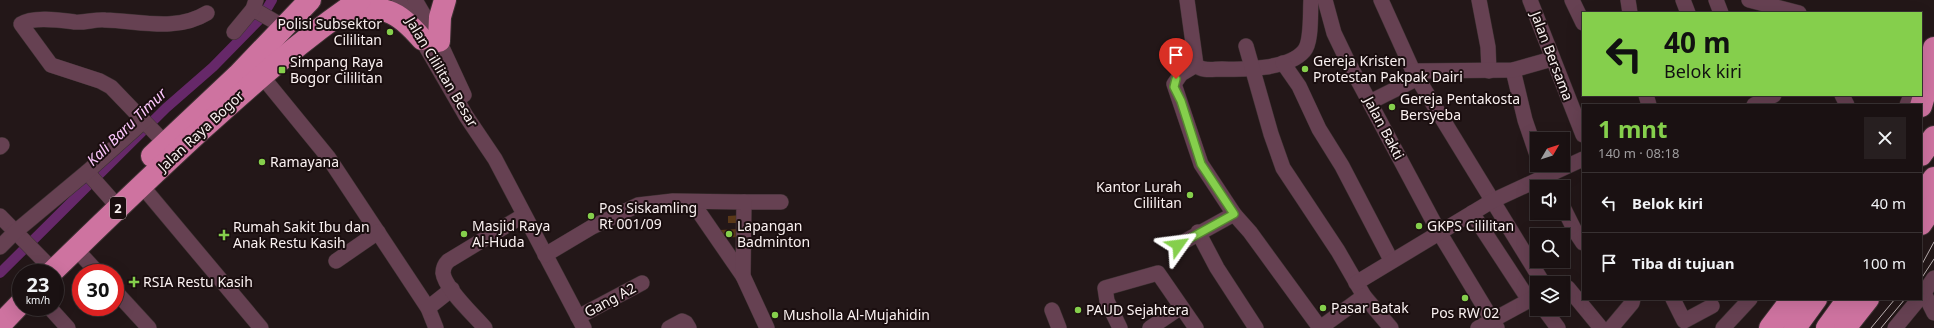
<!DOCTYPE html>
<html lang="id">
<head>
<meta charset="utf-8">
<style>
	:root { --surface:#1a1112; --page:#271f20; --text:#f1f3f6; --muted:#9f9d9f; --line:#383132; --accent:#85cf4c }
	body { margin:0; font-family:"Noto Sans",sans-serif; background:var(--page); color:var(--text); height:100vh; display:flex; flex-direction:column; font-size:15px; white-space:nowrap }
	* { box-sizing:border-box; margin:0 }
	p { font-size:13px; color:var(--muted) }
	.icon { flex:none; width:22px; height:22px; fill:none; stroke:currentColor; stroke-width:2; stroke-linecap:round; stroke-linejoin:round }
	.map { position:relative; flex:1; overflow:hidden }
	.drawer { position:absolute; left:1582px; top:104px; width:340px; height:196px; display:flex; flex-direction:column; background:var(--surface); border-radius:0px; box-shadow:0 4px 16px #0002,0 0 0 1px var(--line) }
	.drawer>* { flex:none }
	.top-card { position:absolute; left:1582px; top:12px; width:340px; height:84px; border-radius:0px; box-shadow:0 4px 16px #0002,0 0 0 1px var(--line); background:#85cf4c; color:#111; overflow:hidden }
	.needle { width:26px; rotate:51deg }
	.buttons { position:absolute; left:1530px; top:132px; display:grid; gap:8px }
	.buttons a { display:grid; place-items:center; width:40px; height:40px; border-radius:0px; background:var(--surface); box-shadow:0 4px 16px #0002,0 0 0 1px var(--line); font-size:20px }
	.speed { position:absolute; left:12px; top:264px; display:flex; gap:8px; font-size:20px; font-weight:700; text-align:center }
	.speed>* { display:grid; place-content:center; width:52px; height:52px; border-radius:50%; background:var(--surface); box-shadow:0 4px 16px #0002,0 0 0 1px var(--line); line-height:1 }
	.speed small { font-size:10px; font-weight:400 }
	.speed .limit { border:6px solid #d22; background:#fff; color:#111 }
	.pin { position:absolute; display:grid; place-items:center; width:34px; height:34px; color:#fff; margin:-41px -17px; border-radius:50% 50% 50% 0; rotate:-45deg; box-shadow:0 0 4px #0007 }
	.pin .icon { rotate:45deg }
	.me { position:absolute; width:44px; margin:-22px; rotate:59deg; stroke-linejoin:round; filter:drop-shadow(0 0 3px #0008) }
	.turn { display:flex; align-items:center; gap:14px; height:84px; padding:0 16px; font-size:18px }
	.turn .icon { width:52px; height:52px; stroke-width:2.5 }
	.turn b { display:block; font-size:28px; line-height:34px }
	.round { display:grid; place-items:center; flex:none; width:42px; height:42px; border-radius:0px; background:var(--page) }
	.head { display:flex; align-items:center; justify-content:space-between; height:68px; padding:0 16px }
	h1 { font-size:24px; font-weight:700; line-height:30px; color:var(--accent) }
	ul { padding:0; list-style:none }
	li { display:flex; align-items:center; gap:12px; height:60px; padding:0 16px; border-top:1px solid var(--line) }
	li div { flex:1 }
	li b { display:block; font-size:15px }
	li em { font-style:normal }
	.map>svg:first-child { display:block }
</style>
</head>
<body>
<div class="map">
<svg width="1934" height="328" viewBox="0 0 1934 328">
	<rect width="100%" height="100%" fill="#231718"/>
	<g fill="#5a3818">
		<polygon points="742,215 743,223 728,223 728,216"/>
		<polygon points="738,229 738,237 720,238 720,230"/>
	</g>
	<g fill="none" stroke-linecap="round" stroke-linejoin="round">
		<polyline stroke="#662869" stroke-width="10" points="0,273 166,108 213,67 262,17 272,0"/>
		<g stroke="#3d3132" stroke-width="16">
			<g id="minor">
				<polyline points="399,0 466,116 495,159 584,328"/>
				<polyline points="415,0 439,41 464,95"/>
				<path d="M1187,0L1196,65C1203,72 1213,69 1222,69C1244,70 1289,69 1304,51C1312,42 1310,13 1311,0"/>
				<polyline points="1325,0 1334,33 1346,58 1439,232 1497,328"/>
				<polyline points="1381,0 1413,71 1543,283"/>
				<polyline points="1479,0 1488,47 1489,71"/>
				<polyline points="1530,0 1583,135"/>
				<polyline points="1572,0 1583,23"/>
				<polyline points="1628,0 1630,13"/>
				<polyline points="1683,0 1688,13"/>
				<polyline points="1716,0 1721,13"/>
				<polyline points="1749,0 1799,13"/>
				<polyline points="253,9 284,27"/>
				<polyline points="234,32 253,9 256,0"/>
				<polyline points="1246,46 1271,134 1283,168 1338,251 1364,296 1391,328"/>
				<polyline points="1283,63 1299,86 1319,129 1342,166 1391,260"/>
				<polyline points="1196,65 1181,74 1174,84 1201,164 1234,214 1250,232 1320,328"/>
				<polyline points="1513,70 1525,120 1537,155"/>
				<polyline points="1413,71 1513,70 1552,59"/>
				<polyline points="261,75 328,157 428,308 436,328"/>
				<polyline points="1646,95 1649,105"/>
				<polyline points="1842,95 1847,105"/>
				<polyline points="1370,102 1418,78"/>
				<polyline points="1754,105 1774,95"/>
				<polyline points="1907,105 1911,95"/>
				<path d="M165,143L111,87L100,81L51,65L21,24C33,16 60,20 75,22C85,23 95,19 105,20C140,21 176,32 207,13"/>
				<polyline points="0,147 2,145"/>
				<polyline points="87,172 111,199"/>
				<polyline points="142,186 261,328"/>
				<polyline points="692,202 743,276"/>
				<polyline points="744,202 781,202"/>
				<polyline points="1563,207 1575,231 1583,243"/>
				<polyline points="1472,213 1529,300"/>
				<polyline points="0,216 46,263"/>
				<polyline points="1198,232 1217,268 1256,328"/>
				<polyline points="1178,245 1234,214"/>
				<polyline points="0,247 15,232 87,172 144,121"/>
				<polyline points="76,249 98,273"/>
				<polyline points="545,255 592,227 638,205 673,201 744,202 743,276 767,328"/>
				<polyline points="336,261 378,232"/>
				<polyline points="1356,283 1492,201 1583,159"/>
				<polyline points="1563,286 1568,288 1601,328"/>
				<polyline points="115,291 149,328"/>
				<polyline points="1924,293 1934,313"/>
				<polyline points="1921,297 1934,278"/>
				<polyline points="1673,299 1684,321 1712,306"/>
				<polyline points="49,307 68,328"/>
				<polyline points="428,308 452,289"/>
				<polyline points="1544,309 1558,328"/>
				<polyline points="1052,310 1059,328"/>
				<polyline points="578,317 642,283"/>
				<path d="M485,328C474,315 445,289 443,273C443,268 445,264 448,261L524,215"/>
				<polyline points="669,328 682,321 686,323 689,328"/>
				<polyline points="1120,328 1107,301 1105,288 1158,273 1196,328"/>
				<polyline points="1150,328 1181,307"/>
				<polyline points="1320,328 1364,296"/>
				<polyline points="1478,328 1537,296"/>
				<polyline points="1611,328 1632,303 1633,299"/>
				<polyline points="1723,328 1750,299"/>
				<polyline points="1895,328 1919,299"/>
			</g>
		</g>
		<g stroke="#3d3132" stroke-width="24">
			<g id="highway">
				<path d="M344,14C383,4 396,9 422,39"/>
				<polyline points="439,41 440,17 445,0"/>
				<polyline points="1921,106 1928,83 1934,48"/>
				<polyline points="1921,155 1934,137"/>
				<polyline points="152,156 238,75 310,0"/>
				<polyline points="1921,197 1934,178"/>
				<polyline points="1921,224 1934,205"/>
				<path d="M51,273C100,225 150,177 201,130C252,84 303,38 360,0"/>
				<polyline points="0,325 21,303"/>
				<polyline points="1770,328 1792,299"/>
				<polyline points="1795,328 1816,299"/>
				<polyline points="1827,328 1848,299"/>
				<polyline points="1845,328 1868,299"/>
			</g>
		</g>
		<use href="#minor" stroke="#664152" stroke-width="15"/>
		<use href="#highway" stroke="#ce73a0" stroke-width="22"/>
		<g stroke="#bbb1b1" stroke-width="1">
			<polyline points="1921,266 1934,242"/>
			<polyline points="1921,279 1934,259"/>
			<polyline points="1871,328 1895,299"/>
			<polyline points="1881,328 1905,299"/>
		</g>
	</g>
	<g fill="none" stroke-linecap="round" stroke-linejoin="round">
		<g stroke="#568731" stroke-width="10">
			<polyline id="route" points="1176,79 1174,87 1181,101 1201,164 1234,214 1178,245"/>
		</g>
		<use href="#route" stroke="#85cf4c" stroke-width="7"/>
	</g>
	<g fill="#85cf4c" stroke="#1a0e0f" stroke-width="1.5">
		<circle cx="390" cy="32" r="4"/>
		<circle cx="1305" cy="69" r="4"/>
		<rect x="278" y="66" width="8" height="8" rx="2"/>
		<circle cx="1392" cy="107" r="4"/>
		<circle cx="262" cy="162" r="4"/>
		<circle cx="1190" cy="195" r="4"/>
		<circle cx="591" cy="216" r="4"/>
		<circle cx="1419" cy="226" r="4"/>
		<circle cx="464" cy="234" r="4"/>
		<circle cx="729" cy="234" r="4"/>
		<path d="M222 229h4v4h4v4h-4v4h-4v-4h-4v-4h4z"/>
		<path d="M132 276h4v4h4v4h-4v4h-4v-4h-4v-4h4z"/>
		<circle cx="1465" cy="298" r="4"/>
		<circle cx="1323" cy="308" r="4"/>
		<circle cx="1078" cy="310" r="4"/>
		<circle cx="775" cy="315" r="4"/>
	</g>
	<g text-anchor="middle" stroke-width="4" stroke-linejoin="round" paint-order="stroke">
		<rect fill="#1a0e0f" stroke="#b7adad" stroke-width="1" x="110" y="197" width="16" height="22" rx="3"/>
		<g font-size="13" font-weight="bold" fill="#faf1f1">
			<text x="118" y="213">2</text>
		</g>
		<g font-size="14" fill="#faf1f1" stroke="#1a0e0f" text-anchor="start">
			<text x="382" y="29" text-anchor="end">Polisi Subsektor<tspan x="382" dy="16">Cililitan</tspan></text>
			<text x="1313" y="66">Gereja Kristen<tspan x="1313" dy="16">Protestan Pakpak Dairi</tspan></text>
			<text x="290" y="67">Simpang Raya<tspan x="290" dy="16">Bogor Cililitan</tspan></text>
			<text x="1400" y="104">Gereja Pentakosta<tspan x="1400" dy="16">Bersyeba</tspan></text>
			<text x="270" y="167">Ramayana</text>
			<text x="1182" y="192" text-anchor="end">Kantor Lurah<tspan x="1182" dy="16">Cililitan</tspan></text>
			<text x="599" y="213">Pos Siskamling<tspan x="599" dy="16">Rt 001/09</tspan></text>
			<text x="472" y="231">Masjid Raya<tspan x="472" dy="16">Al-Huda</tspan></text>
			<text x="737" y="231">Lapangan<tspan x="737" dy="16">Badminton</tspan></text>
			<text x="1427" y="231">GKPS Cililitan</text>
			<text x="233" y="232">Rumah Sakit Ibu dan<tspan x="233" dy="16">Anak Restu Kasih</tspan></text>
			<text x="143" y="287">RSIA Restu Kasih</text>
			<text x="1331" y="313">Pasar Batak</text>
			<text x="1086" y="315">PAUD Sejahtera</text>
			<text x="1465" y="318" text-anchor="middle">Pos RW 02</text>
			<text x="783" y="320">Musholla Al-Mujahidin</text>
		</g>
		<g font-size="14" fill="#faf1f1" stroke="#1a0e0f">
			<text transform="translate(1552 56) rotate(69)" y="5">Jalan Bersama</text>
			<text transform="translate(442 72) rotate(59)" y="5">Jalan Cililitan Besar</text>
			<text transform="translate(1384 128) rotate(62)" y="5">Jalan Bakti</text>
			<text transform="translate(201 131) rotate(-43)" y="5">Jalan Raya Bogor</text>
			<text transform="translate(610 300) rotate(-28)" y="5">Gang A2</text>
		</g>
		<g font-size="15" font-style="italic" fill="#fdc7fd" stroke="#1a0e0f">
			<text transform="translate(127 127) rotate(-44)" y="5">Kali Baru Timur</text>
		</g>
	</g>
</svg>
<div class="buttons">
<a><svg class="needle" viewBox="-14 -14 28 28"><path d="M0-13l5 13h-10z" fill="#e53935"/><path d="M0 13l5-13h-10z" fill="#9f9d9f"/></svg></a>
<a><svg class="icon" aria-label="sound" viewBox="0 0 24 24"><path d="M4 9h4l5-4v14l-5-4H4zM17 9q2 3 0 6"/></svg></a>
<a><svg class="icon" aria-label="search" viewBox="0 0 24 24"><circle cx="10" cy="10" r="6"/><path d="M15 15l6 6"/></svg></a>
<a><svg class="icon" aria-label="layers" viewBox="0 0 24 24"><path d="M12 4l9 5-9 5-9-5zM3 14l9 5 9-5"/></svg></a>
</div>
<div class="speed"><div>23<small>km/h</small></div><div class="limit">30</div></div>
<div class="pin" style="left:1176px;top:79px;background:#d93025"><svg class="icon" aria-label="arrive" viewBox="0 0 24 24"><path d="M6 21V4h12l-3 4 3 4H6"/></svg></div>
<svg class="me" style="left:1178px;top:245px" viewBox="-20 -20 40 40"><path d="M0-17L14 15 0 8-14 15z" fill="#85cf4c" stroke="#fff" stroke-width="4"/></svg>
<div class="top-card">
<div class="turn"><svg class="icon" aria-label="left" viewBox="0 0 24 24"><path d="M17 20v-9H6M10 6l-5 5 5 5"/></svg><div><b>40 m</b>Belok kiri</div></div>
</div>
<section class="drawer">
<div class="head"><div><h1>1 mnt</h1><p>140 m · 08:18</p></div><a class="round"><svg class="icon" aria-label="close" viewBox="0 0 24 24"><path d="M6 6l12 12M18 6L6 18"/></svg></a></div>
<ul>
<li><svg class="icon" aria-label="left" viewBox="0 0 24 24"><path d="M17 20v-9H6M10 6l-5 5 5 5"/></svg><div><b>Belok kiri</b></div><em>40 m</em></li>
<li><svg class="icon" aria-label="arrive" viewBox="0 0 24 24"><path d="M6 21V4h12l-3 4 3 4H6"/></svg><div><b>Tiba di tujuan</b></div><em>100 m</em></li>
</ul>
</section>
</div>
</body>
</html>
